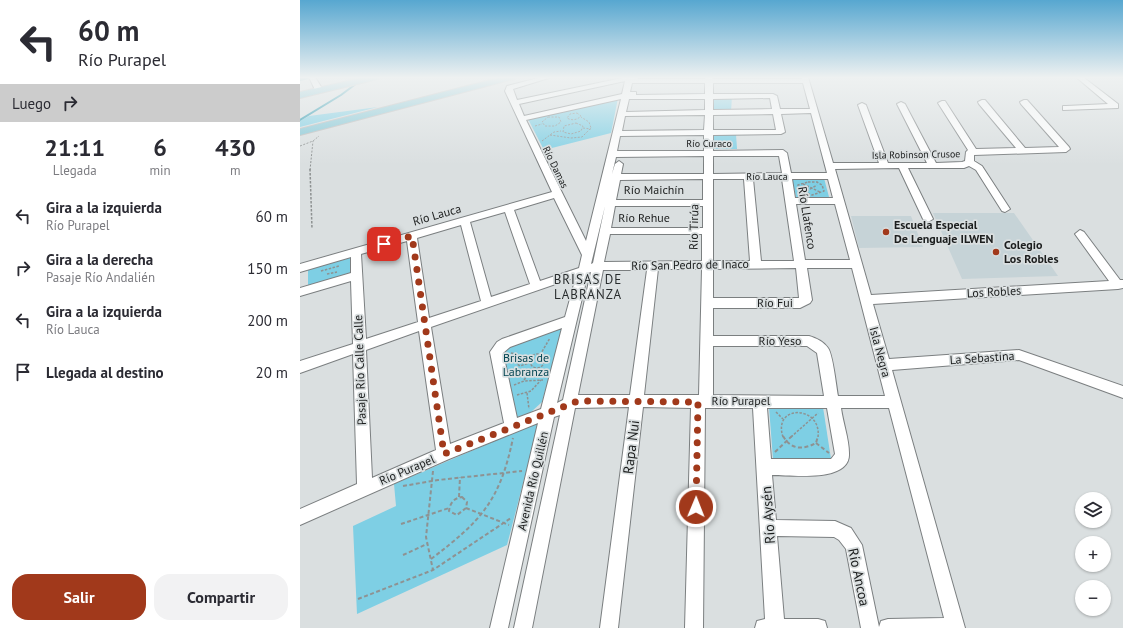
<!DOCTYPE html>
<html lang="es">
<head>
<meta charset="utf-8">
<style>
	:root { --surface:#fff; --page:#f2f2f3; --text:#2b2b33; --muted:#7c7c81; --accent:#a1391b }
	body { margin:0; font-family:"PT Sans",sans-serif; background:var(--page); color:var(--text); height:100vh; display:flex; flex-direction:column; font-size:15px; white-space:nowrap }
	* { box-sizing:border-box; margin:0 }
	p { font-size:13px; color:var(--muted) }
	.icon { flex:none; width:22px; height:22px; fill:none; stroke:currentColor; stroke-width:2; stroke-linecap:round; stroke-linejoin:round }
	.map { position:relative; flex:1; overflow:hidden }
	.panel { display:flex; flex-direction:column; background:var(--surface); width:300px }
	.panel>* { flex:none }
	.banner { background:#fff; color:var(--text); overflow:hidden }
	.fabs { position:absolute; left:775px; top:492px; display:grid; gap:8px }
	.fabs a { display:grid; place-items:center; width:36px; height:36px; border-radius:50%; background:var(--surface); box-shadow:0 1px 3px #0004; font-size:20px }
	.pin { position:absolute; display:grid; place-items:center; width:34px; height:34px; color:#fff; margin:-17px; border-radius:8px; box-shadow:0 2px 6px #0006 }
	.me { position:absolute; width:44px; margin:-22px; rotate:1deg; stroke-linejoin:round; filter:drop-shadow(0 0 3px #0008) }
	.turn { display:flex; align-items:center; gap:14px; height:84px; padding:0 12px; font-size:18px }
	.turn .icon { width:52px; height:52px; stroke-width:2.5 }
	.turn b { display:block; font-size:28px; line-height:34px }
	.then { display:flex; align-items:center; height:38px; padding:0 12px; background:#0003; gap:8px; font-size:15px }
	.eta { display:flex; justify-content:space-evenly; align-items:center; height:68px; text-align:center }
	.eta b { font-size:24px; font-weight:600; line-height:28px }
	.cta { display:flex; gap:8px; margin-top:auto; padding:8px 12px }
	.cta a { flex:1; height:46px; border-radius:16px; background:var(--accent); color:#fff; font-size:16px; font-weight:600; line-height:46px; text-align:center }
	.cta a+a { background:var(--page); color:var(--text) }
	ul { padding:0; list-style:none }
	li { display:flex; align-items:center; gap:12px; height:52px; padding:0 12px }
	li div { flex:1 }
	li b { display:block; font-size:15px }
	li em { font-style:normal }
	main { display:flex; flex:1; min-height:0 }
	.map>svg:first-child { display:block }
</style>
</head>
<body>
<main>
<section class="panel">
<div class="banner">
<div class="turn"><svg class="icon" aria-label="left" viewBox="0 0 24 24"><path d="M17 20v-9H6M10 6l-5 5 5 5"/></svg><div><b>60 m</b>Río Purapel</div></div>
<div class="then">Luego<svg class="icon" aria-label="right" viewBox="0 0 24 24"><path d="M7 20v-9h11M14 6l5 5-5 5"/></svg></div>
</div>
<div class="eta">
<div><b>21:11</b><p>Llegada</p></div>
<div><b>6</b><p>min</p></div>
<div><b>430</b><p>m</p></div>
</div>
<ul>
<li><svg class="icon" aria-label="left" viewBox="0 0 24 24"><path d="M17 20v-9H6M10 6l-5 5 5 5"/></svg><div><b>Gira a la izquierda</b><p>Río Purapel</p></div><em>60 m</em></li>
<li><svg class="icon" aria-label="right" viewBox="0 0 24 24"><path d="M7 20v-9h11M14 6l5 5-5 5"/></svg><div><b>Gira a la derecha</b><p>Pasaje Río Andalién</p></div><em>150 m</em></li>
<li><svg class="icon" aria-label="left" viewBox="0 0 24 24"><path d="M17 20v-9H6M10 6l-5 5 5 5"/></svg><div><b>Gira a la izquierda</b><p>Río Lauca</p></div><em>200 m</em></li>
<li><svg class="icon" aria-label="arrive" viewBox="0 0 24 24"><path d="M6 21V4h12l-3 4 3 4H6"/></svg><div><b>Llegada al destino</b></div><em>20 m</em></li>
</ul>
<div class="cta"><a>Salir</a><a>Compartir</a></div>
</section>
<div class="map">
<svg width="823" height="628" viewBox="0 0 823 628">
	<rect width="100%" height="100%" fill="#dadfe0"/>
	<g fill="#c6d3d7">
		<polygon points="633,213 714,213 758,276 662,279"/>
		<polygon points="551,216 611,216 623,247 559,248"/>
	</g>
	<g fill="#7ecfe4">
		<polygon points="413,97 432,97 431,111 413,112"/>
		<polygon points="318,98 311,133 244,150 228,119"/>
		<polygon points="78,107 0,127 0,121 9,116"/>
		<polygon points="414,134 436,134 437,149 414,149"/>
		<polygon points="524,178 529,197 496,197 492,179"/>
		<polygon points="50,258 51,274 8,285 8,270"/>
		<polygon points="263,326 242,402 230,413 215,418 202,349"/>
		<polygon points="469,407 523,407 531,459 473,459"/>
		<polygon points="239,422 207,545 57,614 53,526 96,506 94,484"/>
	</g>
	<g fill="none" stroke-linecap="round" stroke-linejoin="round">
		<polyline stroke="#1f94ac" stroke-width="2" points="0,120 41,95 65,77"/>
		<g stroke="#7b7f80" stroke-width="2">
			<g id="minor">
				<polygon points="9,77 15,77 23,90 22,92 16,92"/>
				<path d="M242,77H252L213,89L217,100L327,77H339L337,79H405L406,77H412L413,79H502V77H508L533,163H579L558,105L562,103L566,105L588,163H627L597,104L601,102L605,104L636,163L662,162L665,161L666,152L668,150L638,103L642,101H645L676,149L716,148L679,104L678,102L682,100H685L725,148L759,147L721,104L720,102L724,100H727L769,147L770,149L766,152L674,155V161L682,166L710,209L705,212L702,211L676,170L669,166L664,168H608L633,219L628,222L623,219L599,168L535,169L571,295L809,281L775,234L780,230L784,232L820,280H823V288L818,289L573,304L589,359L719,350L823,386V398L719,360L592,370L665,628H561L546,549L539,540L534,537L477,536L484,619H518L525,621L527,628H455L457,621L465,619L453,408H405L403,628H385L391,408L343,407L318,628H300L329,407L275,408L232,628H214L260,415L254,417L208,628H190L238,423L149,459L0,525V509L57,484L53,354L0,373V361L53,344L51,281L0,296V288L51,273V257L0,272V264L252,192L205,91L207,86ZM325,81L322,94L224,116L219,104ZM332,83H405V94L336,95V92H330ZM413,83H503L510,109H480L477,96L473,94H413ZM470,98L472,109L413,110V99ZM321,99L286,241L226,120ZM329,99H405V110L326,112ZM511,113L527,173H491L487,153L483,150L413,151V135L481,134L485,132L481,114ZM473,114L476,130H413V115ZM405,115L404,130L322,131L325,116ZM404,135V151H317L320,136ZM404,156V174H321L323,164L319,161L315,164L312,174L316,157ZM413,156H479L482,173L413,174ZM403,179V200H316L320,180ZM413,179H444L450,261H413ZM453,179H482L494,261H461ZM492,179H528L533,198H495ZM254,198L282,255L279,268L240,281L214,210ZM496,204H535L550,260H505ZM305,206L293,263L291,264ZM315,206H403V228H311ZM205,212L230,284L191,297L170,222ZM161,225L181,301L129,318L117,238ZM310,234H402V261L304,262ZM107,241L118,322L66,339L61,254ZM496,268L499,298H413V269ZM507,268H552L585,396H538C536,385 533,355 528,348C524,342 516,338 509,336H413V308H500L510,303L512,300ZM358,269H402L399,395H344ZM303,270H347L330,395H278ZM291,272L263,400L257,403L288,273ZM276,277L265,317L202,339L197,342L190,352L204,423L150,444L131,327ZM262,328L241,409L217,418L203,353L210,347ZM119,331L136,450L72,478L66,350ZM413,346H507L517,353L524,396L413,395ZM467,408H527L535,454L531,459H471ZM541,408H589L644,618L588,619L581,621L579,627L562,545L551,528L535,521L476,520L472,475C492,475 551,483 549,453C549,439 543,423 541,408Z"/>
				<polygon points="776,77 783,77 818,104 818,108 763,110 763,106 766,106 808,104"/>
			</g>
		</g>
		<g stroke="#bbbcbc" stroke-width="2">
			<g id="major">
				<polygon points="65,77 79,77 78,79 0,98 0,92"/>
				<polygon points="202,77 215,77 214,79 0,135 0,129"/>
			</g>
		</g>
		<g stroke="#8e9292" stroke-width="1" stroke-dasharray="2 1.5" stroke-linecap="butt">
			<path d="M277,113L281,116C277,120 272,121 267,118L270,114Z"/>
			<polygon points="248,117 259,117 261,122 255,126 245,126 242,122"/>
			<polygon points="276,123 283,126 281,131 271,134 263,132 264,126"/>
			<polyline points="235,126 242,124"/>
			<polyline points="283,128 291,129"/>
			<polyline points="250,135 271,138 282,137 291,128 289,122 281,117"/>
			<polyline points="242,141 254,132 261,131"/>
			<polyline points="420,143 431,143"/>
			<polyline points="0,146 13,141 19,136"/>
			<polyline points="418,146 420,145 419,140"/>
			<polyline points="10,170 13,141"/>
		</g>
		<g stroke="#8e9292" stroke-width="1.5" stroke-dasharray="2.5 1.5" stroke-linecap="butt">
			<polyline points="10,169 12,229"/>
			<polygon points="508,182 517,182 522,185 524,191 512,195 499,190 498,185"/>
			<polyline points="503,184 520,192"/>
			<polyline points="503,193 517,185"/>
			<polyline points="21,271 39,266"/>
			<polyline points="27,274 37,272"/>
			<polyline points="211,353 216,354 217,364 220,366 229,363"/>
			<circle cx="237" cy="361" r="7"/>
			<polyline points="240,355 250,338"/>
			<polyline points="224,380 234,367"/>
			<polyline points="214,385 224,381 243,380"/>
			<polyline points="227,393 229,409"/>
			<polyline points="217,395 231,391 241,380"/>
			<polyline points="476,412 483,419"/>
			<path d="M483,437C472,404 522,405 518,437"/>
			<polyline points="491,437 518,413"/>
		</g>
		<g stroke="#8e9292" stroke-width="2" stroke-dasharray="4 2.5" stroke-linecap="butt">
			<path d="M483,436C491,450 503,450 516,443L518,436"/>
			<polyline points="516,443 529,453"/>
			<polyline points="475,452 492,436"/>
			<polyline points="133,471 126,537 133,570"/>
			<polyline points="103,486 138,480 222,471"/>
			<polyline points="159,497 160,477"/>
			<path d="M162,497L167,502L166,508L157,515L149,511C150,503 154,498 162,497Z"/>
			<polyline points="166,508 209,525"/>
			<polyline points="101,524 149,508"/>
			<polyline points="103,555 127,544"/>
			<path d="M131,559C181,521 200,501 213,438"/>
			<polyline points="58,599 133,570 211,518"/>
		</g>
		<use href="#minor" fill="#fff" fill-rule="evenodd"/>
		<use href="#major" fill="#83c7d6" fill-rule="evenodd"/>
	</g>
	<polygon fill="#0a8399" points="0,77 7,77 9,79 0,81"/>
	<linearGradient id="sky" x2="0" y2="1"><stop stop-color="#57a7d0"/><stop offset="0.47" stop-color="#eef1f1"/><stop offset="1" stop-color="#eef1f1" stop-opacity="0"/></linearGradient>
	<rect width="823" height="165" fill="url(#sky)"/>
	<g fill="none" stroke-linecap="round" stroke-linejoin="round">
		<polyline stroke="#a1391b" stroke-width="7" stroke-dasharray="0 12.6" points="84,244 112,236 144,454 278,401 398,402 396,507"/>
	</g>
	<g fill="#a1391b" stroke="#dadfe0" stroke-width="1.5">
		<circle cx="586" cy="232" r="4"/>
		<circle cx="696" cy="252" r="4"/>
	</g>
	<g text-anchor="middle" stroke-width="3.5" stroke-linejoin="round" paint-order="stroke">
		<g font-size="10" fill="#1c1e1e" stroke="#dadfe0">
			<text x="409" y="147">Río Curaco</text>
			<text transform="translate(616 154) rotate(-1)" y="4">Isla Robinson Crusoe</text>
			<text transform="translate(256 167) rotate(64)" y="4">Río Damas</text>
			<text x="467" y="180">Río Lauca</text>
		</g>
		<g font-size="12" fill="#1c1e1e" stroke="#dadfe0">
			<text x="354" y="194">Río Maichín</text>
			<text transform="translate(137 215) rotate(-16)" y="4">Río Lauca</text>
			<text x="344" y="222">Río Rehue</text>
			<text transform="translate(507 218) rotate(81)" y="4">Río Llafenco</text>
			<text transform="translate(394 227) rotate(-89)" y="4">Río Tirúa</text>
			<text transform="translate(390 265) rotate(-1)" y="4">Río San Pedro de Inaco</text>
			<text transform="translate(694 292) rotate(-3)" y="4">Los Robles</text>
			<text x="475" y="307">Río Fui</text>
			<text x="480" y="345">Río Yeso</text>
			<text transform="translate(580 352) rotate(75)" y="4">Isla Negra</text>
			<text transform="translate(682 358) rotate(-4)" y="4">La Sebastina</text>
			<text transform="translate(60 370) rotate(-92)" y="4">Pasaje Río Calle Calle</text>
			<text x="441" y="405">Río Purapel</text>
			<text transform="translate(107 470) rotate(-23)" y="4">Río Purapel</text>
			<text transform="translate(233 481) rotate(-77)" y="4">Avenida Río Quillén</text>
		</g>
		<g font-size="12" font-weight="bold" fill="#1c1e1e" stroke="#dadfe0" text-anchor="start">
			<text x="594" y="229">Escuela Especial<tspan x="594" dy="14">De Lenguaje ILWEN</tspan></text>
			<text x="704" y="249">Colegio<tspan x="704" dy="14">Los Robles</tspan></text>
		</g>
		<g font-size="12" fill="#044754" stroke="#dadfe0">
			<text x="226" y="362">Brisas de<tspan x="226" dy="14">Labranza</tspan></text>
		</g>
		<g font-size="13" letter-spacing="1" fill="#272b2c" stroke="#dadfe0">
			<text x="288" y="284">BRISAS DE<tspan x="288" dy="15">LABRANZA</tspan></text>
		</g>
		<g font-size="14" fill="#1c1e1e" stroke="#dadfe0">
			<text transform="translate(331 447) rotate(-83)" y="5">Rapa Nui</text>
			<text transform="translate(468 515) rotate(-94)" y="5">Río Aysén</text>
			<text transform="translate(559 577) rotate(78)" y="5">Río Ancoa</text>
		</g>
	</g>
</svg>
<div class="fabs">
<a><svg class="icon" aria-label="layers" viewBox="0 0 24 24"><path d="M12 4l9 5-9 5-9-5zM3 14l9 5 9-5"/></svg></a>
<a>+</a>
<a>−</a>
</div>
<div class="pin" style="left:84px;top:244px;background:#d93025"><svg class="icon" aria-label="arrive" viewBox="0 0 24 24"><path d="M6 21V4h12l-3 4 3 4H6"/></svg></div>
<svg class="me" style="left:396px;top:507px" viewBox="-20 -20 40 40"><circle r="17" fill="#a1391b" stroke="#fff" stroke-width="3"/><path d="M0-11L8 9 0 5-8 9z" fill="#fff"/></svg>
</div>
</main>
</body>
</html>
